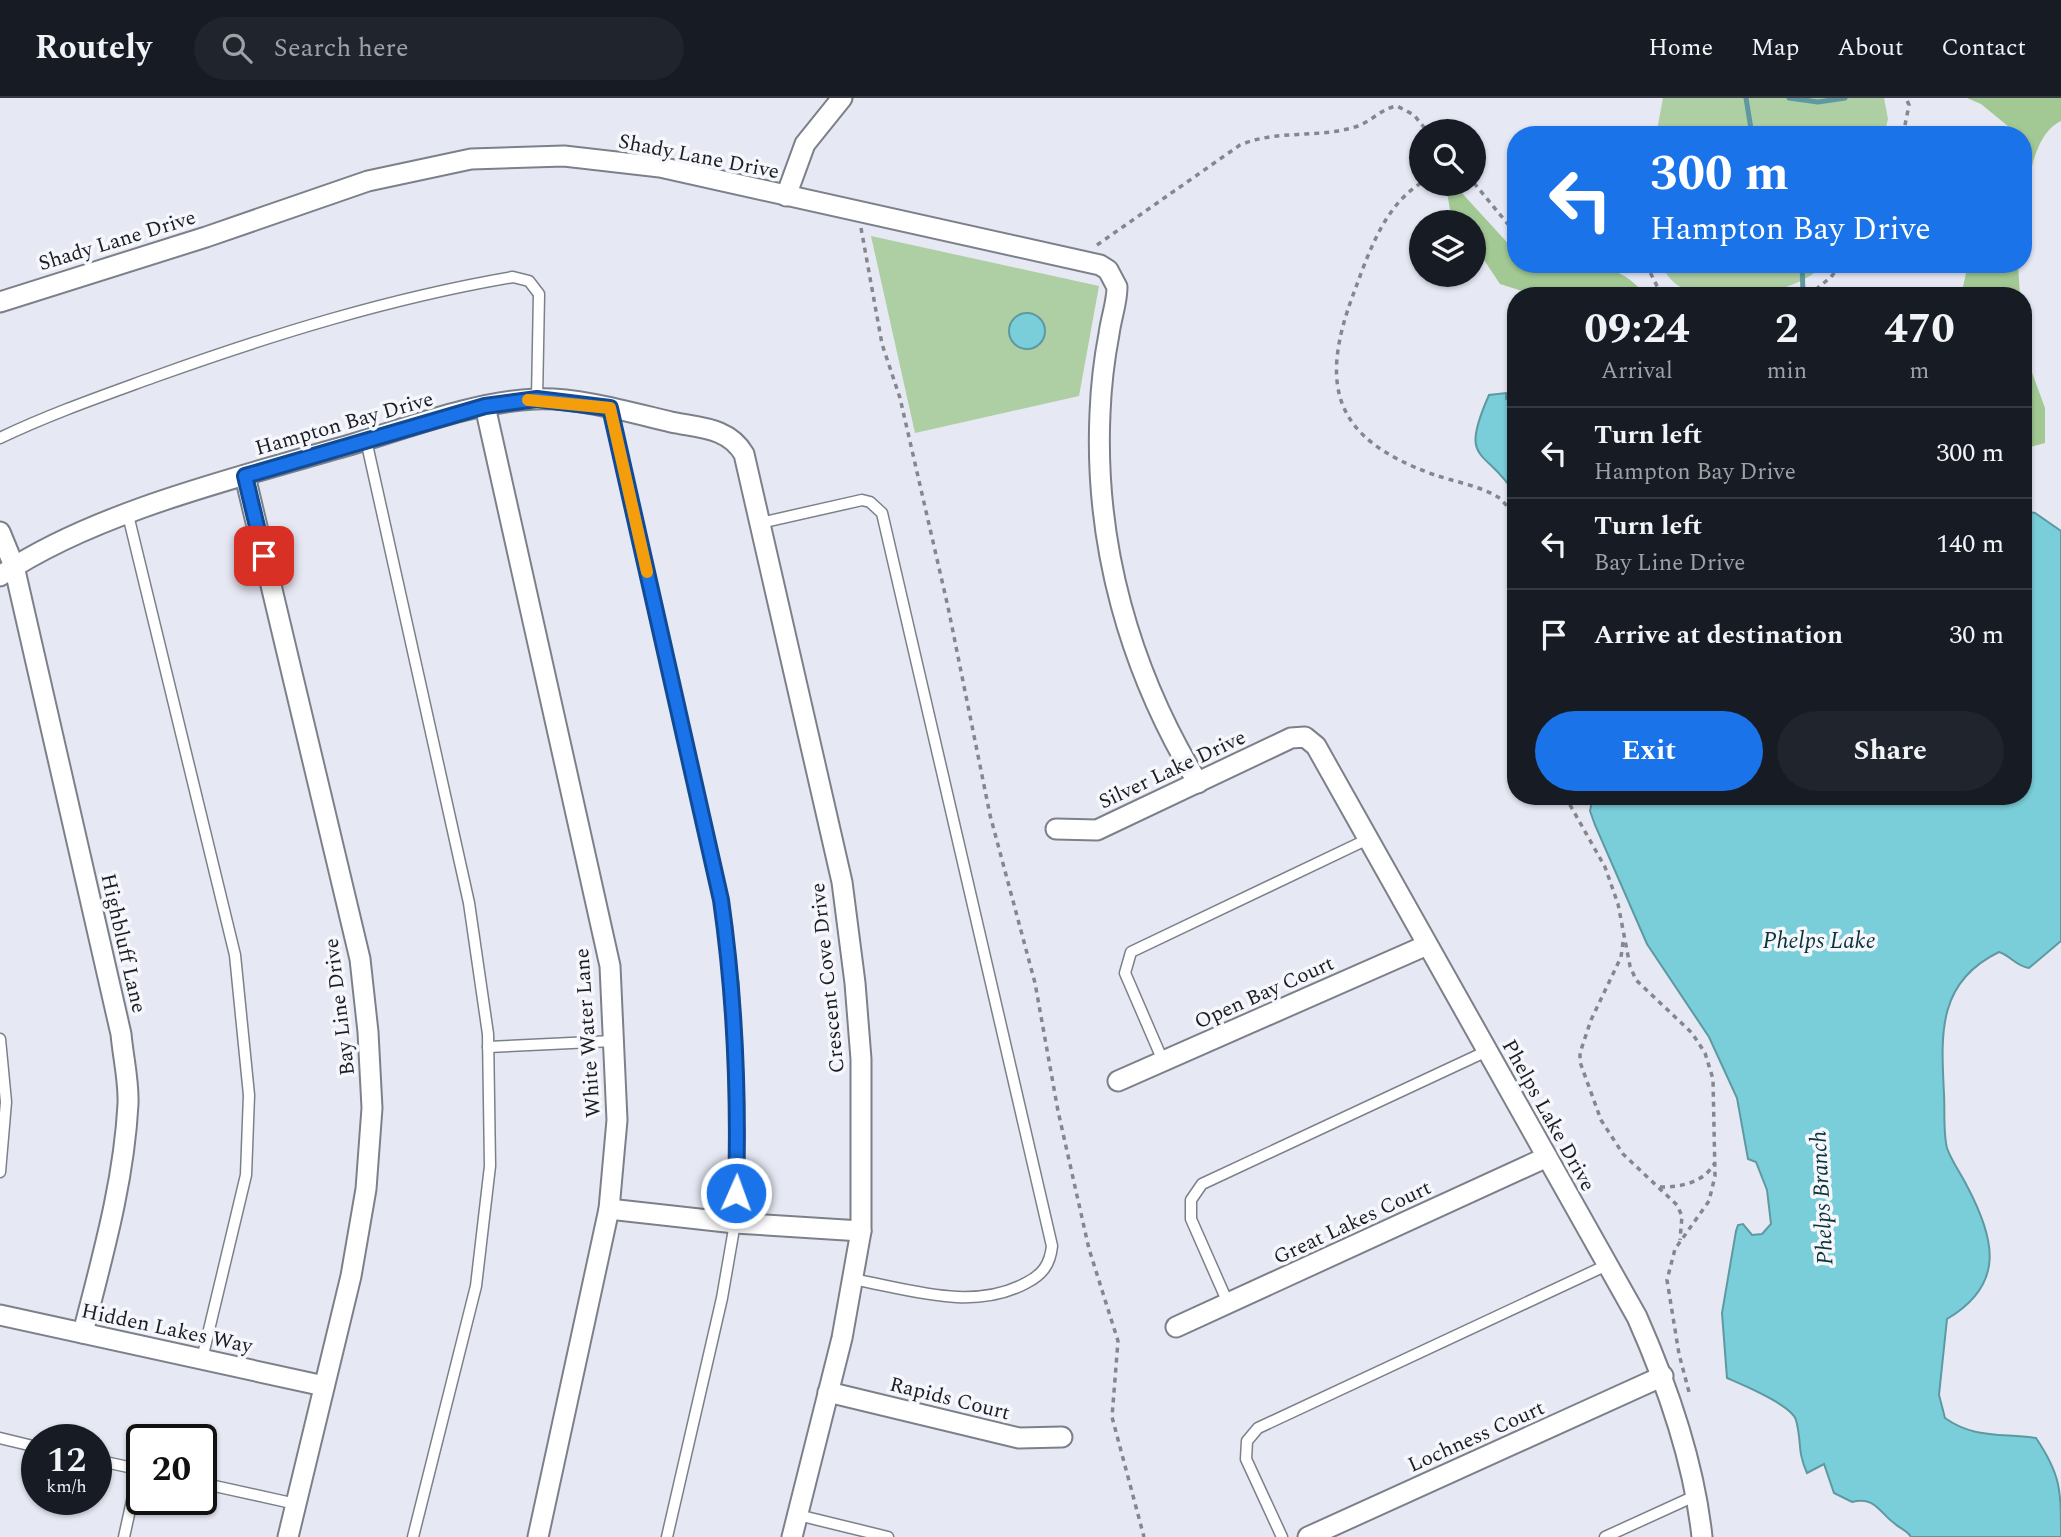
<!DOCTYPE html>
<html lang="en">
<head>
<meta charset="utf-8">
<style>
	:root { --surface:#171b24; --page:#20242c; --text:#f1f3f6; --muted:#9ea1a6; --line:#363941; --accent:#1a73e8 }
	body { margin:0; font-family:Spectral,serif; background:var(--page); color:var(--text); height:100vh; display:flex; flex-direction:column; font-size:26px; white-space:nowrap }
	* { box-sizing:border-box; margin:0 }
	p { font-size:23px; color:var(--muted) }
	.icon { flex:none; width:38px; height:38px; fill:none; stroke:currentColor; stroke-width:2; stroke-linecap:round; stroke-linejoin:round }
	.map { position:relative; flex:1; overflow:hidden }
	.details { position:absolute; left:1507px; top:189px; width:525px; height:518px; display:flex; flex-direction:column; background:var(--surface); border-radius:28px; box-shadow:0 2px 5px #0004 }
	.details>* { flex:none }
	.guide { position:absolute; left:1507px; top:28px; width:525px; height:147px; border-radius:28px; box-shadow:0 2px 5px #0004; background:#1a73e8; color:#fff; overflow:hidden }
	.controls { position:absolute; left:1409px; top:21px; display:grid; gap:14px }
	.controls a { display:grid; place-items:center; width:77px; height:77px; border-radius:50%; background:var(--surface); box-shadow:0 2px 5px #0004; font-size:35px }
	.speed { position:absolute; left:21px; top:1326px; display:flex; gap:14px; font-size:35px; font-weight:700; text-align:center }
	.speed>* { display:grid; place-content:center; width:91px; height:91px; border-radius:50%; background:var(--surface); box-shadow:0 2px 5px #0004; line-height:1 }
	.speed small { font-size:18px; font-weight:400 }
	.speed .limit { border:4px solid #111; border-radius:10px; background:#fff; color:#111 }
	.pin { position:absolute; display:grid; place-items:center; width:60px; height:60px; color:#fff; margin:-30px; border-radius:14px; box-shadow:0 4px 10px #0006 }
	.me { position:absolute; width:77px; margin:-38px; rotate:2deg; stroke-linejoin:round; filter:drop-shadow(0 0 5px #0008) }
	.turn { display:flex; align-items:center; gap:24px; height:147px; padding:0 28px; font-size:32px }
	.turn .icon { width:91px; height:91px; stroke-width:2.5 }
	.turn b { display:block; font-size:49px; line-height:60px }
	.eta { display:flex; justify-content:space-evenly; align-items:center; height:119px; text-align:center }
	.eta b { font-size:42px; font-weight:700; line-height:49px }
	.button { display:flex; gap:14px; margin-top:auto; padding:14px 28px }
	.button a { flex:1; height:80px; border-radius:42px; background:var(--accent); color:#fff; font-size:28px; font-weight:700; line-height:80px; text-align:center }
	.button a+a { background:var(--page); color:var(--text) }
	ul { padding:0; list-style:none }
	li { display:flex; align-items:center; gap:21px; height:91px; padding:0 28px; border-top:2px solid var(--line) }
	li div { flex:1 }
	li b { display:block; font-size:26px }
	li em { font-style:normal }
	header { display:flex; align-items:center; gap:42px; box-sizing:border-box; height:98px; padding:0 35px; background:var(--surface); border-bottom:2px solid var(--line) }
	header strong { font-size:33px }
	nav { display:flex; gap:38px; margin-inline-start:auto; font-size:24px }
	.search { width:490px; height:63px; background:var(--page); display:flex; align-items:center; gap:18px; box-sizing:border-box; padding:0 24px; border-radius:38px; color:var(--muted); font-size:26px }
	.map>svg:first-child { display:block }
</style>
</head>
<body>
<header>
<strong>Routely</strong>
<div class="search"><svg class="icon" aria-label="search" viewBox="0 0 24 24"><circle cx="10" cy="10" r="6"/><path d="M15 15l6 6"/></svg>Search here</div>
<nav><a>Home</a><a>Map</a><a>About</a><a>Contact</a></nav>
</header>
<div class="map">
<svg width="2061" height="1439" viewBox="0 0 2061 1439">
	<rect width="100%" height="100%" fill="#e6e9f4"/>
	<g fill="#aecea3">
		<polygon points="1663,0 1884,0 1888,21 1884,37 1656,37"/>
		<polygon points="871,138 1099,188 1079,298 915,335"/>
		<path d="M1662,166H1824C1796,200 1678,220 1662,166Z"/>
	</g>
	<g fill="#a2c894">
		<path d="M1967,0H2061V23C2031,37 2027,93 2023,123V37H2007L2009,29L1981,6Z"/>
		<path d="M1460,93L1515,153L1516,166C1534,166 1548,173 1567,171L1569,166C1601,166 1625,171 1646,198H1538L1500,186L1474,147V124H1458L1450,112L1447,94Z"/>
		<polygon points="1968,166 2018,166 2020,198 1961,198"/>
		<polygon points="2023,250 2045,310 2045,345 2023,351"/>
	</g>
	<g fill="#7aceda" stroke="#5e99a2" stroke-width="2">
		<circle cx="1027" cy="233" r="18"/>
		<path d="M1506,295V301L1515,303V396C1486,349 1458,367 1489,297Z"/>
		<path d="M2023,413L2035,415L2061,433V843L2029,870C2016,868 2011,858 1999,854C1937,884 1941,936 1944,996C1945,1013 1943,1034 1947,1050C1951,1062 1961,1076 1967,1088C1995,1141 2006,1186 1947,1221L1939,1297L1945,1320C1974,1341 2003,1335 2036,1340C2061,1377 2061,1392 2061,1439H1911C1907,1432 1900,1431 1894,1425C1879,1414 1875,1398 1852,1404L1834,1395L1824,1366L1807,1375C1797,1353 1802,1344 1796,1322C1792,1307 1743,1287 1727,1280L1722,1215L1736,1133L1738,1127L1743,1126L1752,1137L1762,1136L1771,1126L1767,1092L1756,1064L1748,1061L1737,1000L1709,939L1647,846L1595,727L1590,713L1592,703L1585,698H2023Z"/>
	</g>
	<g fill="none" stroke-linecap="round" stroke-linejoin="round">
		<g stroke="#5e99a2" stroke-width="5">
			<polyline points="1746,0 1752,37"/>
			<polyline points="1789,0 1818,4 1845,0"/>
			<polyline points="1802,166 1803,195"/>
		</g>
		<g stroke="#7c8089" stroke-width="13">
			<g id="service">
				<polyline points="610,310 721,802 733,885 738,989 735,1125 722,1200 667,1439"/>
				<path d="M0,340C50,316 102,298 154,279C271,237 390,200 513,179L529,183L539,196L537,301"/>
				<polyline points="366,342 469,805 488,936 490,1068 476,1188 413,1439"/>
				<polyline points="128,417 235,857 249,997 246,1077 202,1261"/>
				<path d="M760,425L862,402L870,404L882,415L1052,1148C1050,1167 1042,1177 1026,1185C972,1214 909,1191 852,1181"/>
				<polyline points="0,941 6,1004 0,1074"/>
				<polyline points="488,949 613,943"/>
				<polyline points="1163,963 1125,875 1131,854 1368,741"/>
				<polyline points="1228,1205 1191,1121 1191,1102 1202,1086 1487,953"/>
				<polyline points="0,1340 37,1349"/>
				<polyline points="96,1362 142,1372"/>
				<polyline points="201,1385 296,1406"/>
				<polyline points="798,1417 888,1439"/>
				<polyline points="124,1439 139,1371"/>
				<polyline points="1282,1439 1246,1361 1247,1343 1258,1330 1607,1167"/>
				<polyline points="1605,1439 1697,1397"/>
			</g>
		</g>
		<g stroke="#7c8089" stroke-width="23">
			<g id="minor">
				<polyline points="786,98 805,46 842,0"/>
				<path d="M0,204L206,139L368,83L471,61L564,58L660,69L1100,167L1108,172L1117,189C1117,205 1111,220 1109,236C1104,262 1101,289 1100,315C1094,447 1130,573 1198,685"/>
				<polyline points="485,308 610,868 617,1022 609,1111 538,1439"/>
				<polyline points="245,378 360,861 368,934 372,1010 366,1091 351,1178 288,1439"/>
				<path d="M0,434L14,468L121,936C123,959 129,983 128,1006C124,1084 102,1160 83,1235"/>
				<path d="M0,478C95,413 244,378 356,345C413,328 475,304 535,301C577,299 629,314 671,324C699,330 728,329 744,356L842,784L855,885L861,961V1133L842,1240L792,1439"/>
				<path d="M1056,731L1097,732L1291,640L1305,639L1316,648L1637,1219C1668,1289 1694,1363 1702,1439"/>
				<polyline points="1118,983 1427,847"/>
				<polyline points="609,1111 735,1125 861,1133"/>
				<polyline points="0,1217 324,1288"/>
				<polyline points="1176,1229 1547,1059"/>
				<polyline points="828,1294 1019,1340 1062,1339"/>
				<polyline points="1308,1439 1663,1278"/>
			</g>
		</g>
		<g stroke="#84878e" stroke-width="3.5" stroke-dasharray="5 5" stroke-linecap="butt">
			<polyline points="1903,37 1909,7 1906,0"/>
			<path d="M1421,85C1383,109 1368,157 1353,197C1318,291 1336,341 1432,376C1452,383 1480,388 1498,399C1504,403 1510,413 1516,419"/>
			<polyline points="1474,85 1516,136"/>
			<polyline points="861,130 882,246 900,300 948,509 990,717 1035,885 1058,1013 1089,1151 1118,1243 1112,1319 1144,1439"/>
			<path d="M1097,147L1240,47C1278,31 1320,41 1358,28C1372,23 1382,10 1397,8L1414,17L1427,33"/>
			<polyline points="1646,166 1659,192 1666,198"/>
			<polyline points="1808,198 1831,179 1841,166"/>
			<polyline points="1565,698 1605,769 1618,806 1630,868 1636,882 1692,935 1705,955 1713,981 1715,1078 1709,1103 1675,1151 1667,1182 1679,1256 1689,1294 1685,1296"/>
			<polyline points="1623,844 1621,859 1591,922 1580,955 1580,964 1601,1022 1623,1056 1677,1107 1682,1118 1680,1142"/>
			<path d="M1660,1089C1681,1089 1703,1085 1714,1066"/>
		</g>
		<use href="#service" stroke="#fff" stroke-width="10"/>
		<use href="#minor" stroke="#fff" stroke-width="19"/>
	</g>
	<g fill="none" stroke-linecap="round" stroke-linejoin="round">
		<g stroke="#114b97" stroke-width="18">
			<path id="route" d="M264,458L245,378L485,308L537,301L610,310L721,802C735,900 739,996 736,1095"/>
		</g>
		<use href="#route" stroke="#1a73e8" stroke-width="12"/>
		<polyline stroke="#f59e0b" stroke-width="12" points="528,302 610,310 647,474"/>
	</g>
	<g text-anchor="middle" stroke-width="7" stroke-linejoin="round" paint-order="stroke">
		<g font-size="21" fill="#1b1d21" stroke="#f5f7fd">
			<text transform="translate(699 58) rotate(11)" y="7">Shady Lane Drive</text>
			<text transform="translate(117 142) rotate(-17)" y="7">Shady Lane Drive</text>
			<text transform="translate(344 325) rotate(-16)" y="7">Hampton Bay Drive</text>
			<text transform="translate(1172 671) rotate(-25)" y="7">Silver Lake Drive</text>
			<text transform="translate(124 845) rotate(77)" y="7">Highbluff Lane</text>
			<text transform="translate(827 880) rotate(-96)" y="7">Crescent Cove Drive</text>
			<text transform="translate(1264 894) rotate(-24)" y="7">Open Bay Court</text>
			<text transform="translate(339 909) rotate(-97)" y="7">Bay Line Drive</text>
			<text transform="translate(587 935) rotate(-94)" y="7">White Water Lane</text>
			<text transform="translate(1549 1017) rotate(61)" y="7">Phelps Lake Drive</text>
			<text transform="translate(1352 1124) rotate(-25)" y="7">Great Lakes Court</text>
			<text transform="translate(167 1230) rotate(12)" y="7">Hidden Lakes Way</text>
			<text transform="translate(950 1300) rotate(14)" y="7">Rapids Court</text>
			<text transform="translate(1476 1338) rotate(-24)" y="7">Lochness Court</text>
		</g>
		<g font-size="23" font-style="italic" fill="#093439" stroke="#f5f7fd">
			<text x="1819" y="850">Phelps Lake</text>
			<text transform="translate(1821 1100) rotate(-93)" y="8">Phelps Branch</text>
		</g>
	</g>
</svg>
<div class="controls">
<a><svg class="icon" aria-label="search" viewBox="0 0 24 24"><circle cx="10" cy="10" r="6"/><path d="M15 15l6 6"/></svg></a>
<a><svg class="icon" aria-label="layers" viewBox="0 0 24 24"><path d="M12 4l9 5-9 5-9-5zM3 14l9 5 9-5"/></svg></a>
</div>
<div class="speed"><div>12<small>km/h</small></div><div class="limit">20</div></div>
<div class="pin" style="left:264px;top:458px;background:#d93025"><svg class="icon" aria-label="arrive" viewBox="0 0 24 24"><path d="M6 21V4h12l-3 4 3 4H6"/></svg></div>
<svg class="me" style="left:736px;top:1095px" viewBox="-20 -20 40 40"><circle r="17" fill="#1a73e8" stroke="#fff" stroke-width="3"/><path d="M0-11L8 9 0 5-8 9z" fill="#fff"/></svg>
<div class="guide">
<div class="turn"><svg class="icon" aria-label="left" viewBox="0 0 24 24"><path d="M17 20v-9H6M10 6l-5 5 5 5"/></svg><div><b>300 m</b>Hampton Bay Drive</div></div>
</div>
<section class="details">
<div class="eta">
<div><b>09:24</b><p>Arrival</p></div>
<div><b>2</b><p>min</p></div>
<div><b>470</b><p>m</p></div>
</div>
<ul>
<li><svg class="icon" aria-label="left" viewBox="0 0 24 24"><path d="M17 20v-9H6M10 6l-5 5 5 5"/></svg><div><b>Turn left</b><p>Hampton Bay Drive</p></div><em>300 m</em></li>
<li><svg class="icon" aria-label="left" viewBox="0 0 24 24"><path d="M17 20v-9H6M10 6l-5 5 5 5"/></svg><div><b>Turn left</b><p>Bay Line Drive</p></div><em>140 m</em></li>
<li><svg class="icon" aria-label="arrive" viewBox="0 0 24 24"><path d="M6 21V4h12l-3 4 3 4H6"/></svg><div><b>Arrive at destination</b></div><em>30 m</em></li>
</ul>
<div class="button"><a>Exit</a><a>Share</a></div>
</section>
</div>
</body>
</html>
